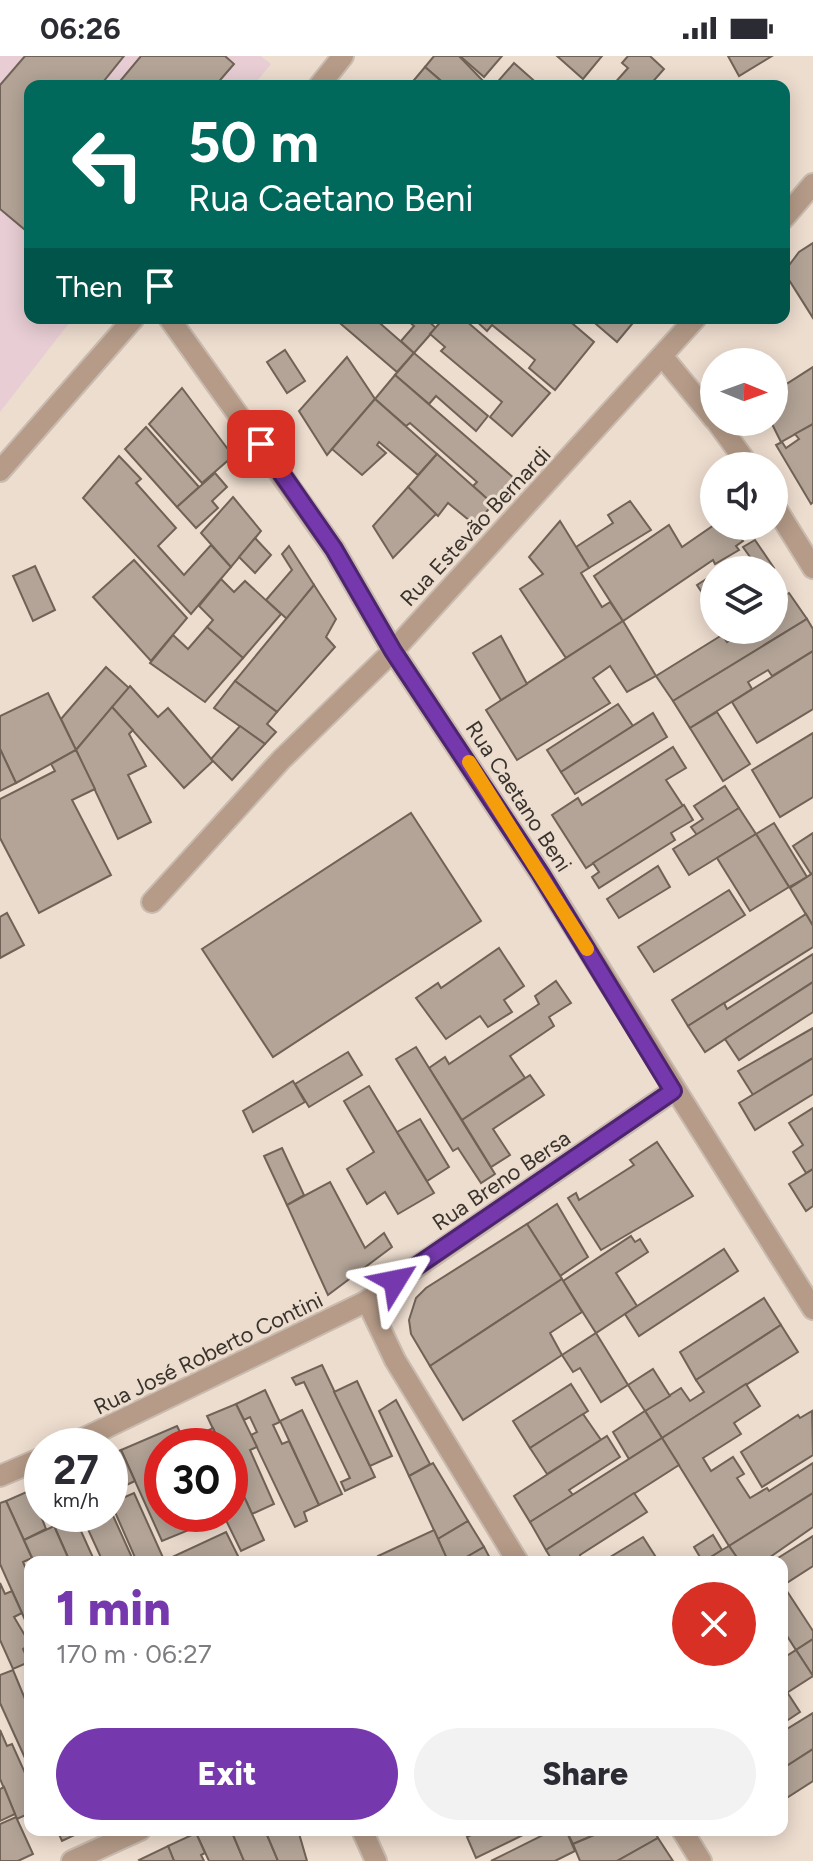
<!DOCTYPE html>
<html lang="en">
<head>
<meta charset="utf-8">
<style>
	:root { --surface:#fff; --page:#f2f2f3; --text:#2b2b33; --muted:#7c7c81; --accent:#7638ad }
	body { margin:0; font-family:Figtree,sans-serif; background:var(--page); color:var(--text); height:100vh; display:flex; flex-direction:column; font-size:30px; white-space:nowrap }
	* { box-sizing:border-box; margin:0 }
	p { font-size:26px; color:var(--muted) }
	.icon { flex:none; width:44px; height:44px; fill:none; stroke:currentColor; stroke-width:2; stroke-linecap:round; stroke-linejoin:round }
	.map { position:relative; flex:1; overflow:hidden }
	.details { position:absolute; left:24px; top:1500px; width:764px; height:280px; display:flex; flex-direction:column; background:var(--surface); border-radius:16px; box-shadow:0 4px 20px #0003 }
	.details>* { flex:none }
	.hud { position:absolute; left:24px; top:24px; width:766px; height:244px; border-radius:16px; box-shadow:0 4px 20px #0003; background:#00695c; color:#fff; overflow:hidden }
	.needle { width:52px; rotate:91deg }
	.controls { position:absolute; left:700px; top:292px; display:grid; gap:16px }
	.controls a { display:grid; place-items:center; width:88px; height:88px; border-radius:50%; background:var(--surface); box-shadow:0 4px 20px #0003; font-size:40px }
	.speed { position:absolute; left:24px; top:1372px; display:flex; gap:16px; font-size:40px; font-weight:700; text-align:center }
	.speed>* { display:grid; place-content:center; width:104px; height:104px; border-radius:50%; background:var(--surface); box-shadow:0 4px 20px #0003; line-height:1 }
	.speed small { font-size:20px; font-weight:400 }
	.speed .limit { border:12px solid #d22; background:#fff; color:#111 }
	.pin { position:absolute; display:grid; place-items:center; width:68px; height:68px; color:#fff; margin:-34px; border-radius:16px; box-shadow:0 4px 12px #0006 }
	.me { position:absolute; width:88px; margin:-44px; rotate:55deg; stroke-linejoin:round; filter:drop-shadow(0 0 6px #0008) }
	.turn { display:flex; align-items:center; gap:28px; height:168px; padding:0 32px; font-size:36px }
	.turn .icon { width:104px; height:104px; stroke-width:2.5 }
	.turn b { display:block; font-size:56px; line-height:68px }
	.then { display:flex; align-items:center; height:76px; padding:0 32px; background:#0003; gap:16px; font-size:30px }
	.round { display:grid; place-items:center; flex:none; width:84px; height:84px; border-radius:42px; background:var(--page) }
	.summary { display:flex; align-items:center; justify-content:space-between; height:136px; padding:0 32px }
	h1 { font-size:48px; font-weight:800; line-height:60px; color:var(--accent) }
	.action { display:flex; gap:16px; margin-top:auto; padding:16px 32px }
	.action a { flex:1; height:92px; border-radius:48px; background:var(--accent); color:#fff; font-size:32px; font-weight:800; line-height:92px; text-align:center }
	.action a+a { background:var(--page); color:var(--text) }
	.status { display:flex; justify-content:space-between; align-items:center; height:56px; padding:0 40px; background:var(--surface); direction:ltr }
	.status svg { height:22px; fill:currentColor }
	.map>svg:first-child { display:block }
</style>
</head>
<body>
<div class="status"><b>06:26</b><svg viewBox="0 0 49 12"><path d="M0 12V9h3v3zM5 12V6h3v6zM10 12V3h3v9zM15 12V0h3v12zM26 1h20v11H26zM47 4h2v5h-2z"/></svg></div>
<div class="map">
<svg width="813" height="1805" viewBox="0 0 813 1805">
	<rect width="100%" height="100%" fill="#edddcf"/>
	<polygon fill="#e8ced4" points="0,0 261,0 271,8 253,30 30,30 30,262 73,262 0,356"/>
	<g fill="#b3a497" stroke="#706256" stroke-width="2">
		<polygon points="25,0 124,0 104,25 109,30 30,30 30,178 0,153 0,29"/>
		<polygon points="141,0 225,0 234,8 215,30 116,30"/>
		<polygon points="434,0 459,0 488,30 447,30 425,11"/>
		<polygon points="460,0 502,0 484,21"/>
		<polygon points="557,0 602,0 583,23"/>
		<polygon points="628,0 650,0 664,13 649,30 612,30 628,12 622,7"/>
		<polygon points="728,0 772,0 739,20"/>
		<polygon points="514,7 540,30 494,30"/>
		<polygon points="425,11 447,30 409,30"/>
		<polygon points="813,187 813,262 784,216 799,196"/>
		<polygon points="334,262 374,262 414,297 397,316"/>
		<polygon points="411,262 425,262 436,272 414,297 401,285 414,270 408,265"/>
		<polygon points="444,262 467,262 465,264 550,337 512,380 490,361 502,346 441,295 445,291 430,278"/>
		<polygon points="473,262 566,262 594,286 555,334 529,312 535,304 492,269 487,275"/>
		<polygon points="589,262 625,262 632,268 617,286"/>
		<polygon points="285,294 305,325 287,337 267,306"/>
		<polygon points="414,297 488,360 476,375 436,340 429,348 395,319"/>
		<polygon points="347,301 375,343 327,399 299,355"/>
		<polygon points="813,311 813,368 781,386 771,366 774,366 774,328 777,334"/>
		<polygon points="395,319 515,423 493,448 473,430 477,426 410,367 406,370 375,343"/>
		<polygon points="182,332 233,400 202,427 149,368"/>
		<polygon points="375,343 437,398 418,419 379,386 377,389 386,397 362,419 332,393"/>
		<polygon points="813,368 813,446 811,448 776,389 782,386 786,392 799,383 795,378"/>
		<polygon points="146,371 199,431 177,451 125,393"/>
		<polygon points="437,398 493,448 475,469 448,447 438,460 408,431"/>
		<polygon points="119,400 141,423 136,427 176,472 158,490 184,519 211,489 231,511 191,558 83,442"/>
		<polygon points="215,417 227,431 212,445 218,452 196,472 177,451"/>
		<polygon points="408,431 436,458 393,502 373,470"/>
		<polygon points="233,441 261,475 231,511 201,477"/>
		<polygon points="630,445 651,474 589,512 576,491 613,467 608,459"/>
		<polygon points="560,465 589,512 581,517 602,551 610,546 623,565 566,602 520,533 543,518 529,501"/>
		<polygon points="669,469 682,491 714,469 746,470 749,474 739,480 743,485 736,490 739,494 715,508 713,504 623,565 594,520"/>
		<polygon points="255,482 271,499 255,517 239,501"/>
		<polygon points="755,484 774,512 771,514 746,514 755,508 743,491"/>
		<polygon points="289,490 314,529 287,563 266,544 292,514 282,498"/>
		<polygon points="134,504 187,562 151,605 93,541"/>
		<polygon points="35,510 55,554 33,565 13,520"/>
		<polygon points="714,518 714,555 697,529"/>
		<polygon points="221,523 234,536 245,525 281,558 243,602 207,571 213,564 199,550"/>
		<polygon points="314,529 336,563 326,581 335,591 277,656 235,625"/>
		<polygon points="789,537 807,563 673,645 656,620 722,579 727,586 744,574 774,574 774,546"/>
		<polygon points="807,563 813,573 813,595 772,620 768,614 748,626 752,633 690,672 673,645"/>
		<polygon points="623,565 656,620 627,636 610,610 593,622 610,647 517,704 486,654"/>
		<polygon points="207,571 243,602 205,646 150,607 173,579 188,593"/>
		<polygon points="501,580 527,628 501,644 473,597"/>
		<polygon points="813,595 813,653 757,687 732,646"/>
		<polygon points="106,611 129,632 76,694 61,663"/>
		<polygon points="235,625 277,656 267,668 276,676 265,688 214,652"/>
		<polygon points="130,630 158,661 168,652 213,705 184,732 112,651"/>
		<polygon points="48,637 76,694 16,727 0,693 0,660"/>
		<polygon points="618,648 633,670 561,716 547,694"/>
		<polygon points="112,651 133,674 129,678 146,710 128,719 151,766 118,783 76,694"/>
		<polygon points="717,656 750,708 723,725 690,672"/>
		<polygon points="653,657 667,681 575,738 561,716"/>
		<polygon points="240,670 265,688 232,724 211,703"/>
		<polygon points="813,677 813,741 780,761 752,714"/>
		<polygon points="673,691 686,712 666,724 683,750 586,812 552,759 578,742 582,749"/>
		<polygon points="0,693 16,727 0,735"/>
		<polygon points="76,694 95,733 72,744 111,819 39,857 0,782 0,743 55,715 51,708"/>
		<polygon points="725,730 739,752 697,779 691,771 703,763 694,750"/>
		<polygon points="684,749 693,764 671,777 675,784 599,832 592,821 599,816 593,807"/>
		<polygon points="739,752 756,778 689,819 673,793"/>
		<polygon points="411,757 481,865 273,1001 202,893"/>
		<polygon points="774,767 807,821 789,831 756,778"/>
		<polygon points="813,777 813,817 811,818 793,790"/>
		<polygon points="756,778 789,831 750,855 717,802"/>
		<polygon points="658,810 670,831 619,862 607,843"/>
		<polygon points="813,817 813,870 790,832"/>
		<polygon points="729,834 745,859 654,916 638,891"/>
		<polygon points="7,857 24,889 0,902 0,861"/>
		<polygon points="806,858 813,870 813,891 688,970 672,944"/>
		<polygon points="499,892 524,930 504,944 512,956 488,971 480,960 446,983 416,942 438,927 441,932"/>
		<polygon points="813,898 813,926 705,996 688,970 724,947 727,953"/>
		<polygon points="556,925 571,947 549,961 554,970 510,1000 525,1022 462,1064 429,1012 445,1001 449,1008 539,948 535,940"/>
		<polygon points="813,926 813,956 739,1004 725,983"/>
		<polygon points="813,972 813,1002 753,1039 738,1015"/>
		<polygon points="416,991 495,1118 481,1127 458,1092 453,1095 396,1003"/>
		<polygon points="348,996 362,1019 309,1051 295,1028"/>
		<polygon points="813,1002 813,1038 755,1074 739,1047"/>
		<polygon points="530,1019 544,1039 493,1073 510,1099 491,1111 462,1064"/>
		<polygon points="293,1025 305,1046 253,1076 243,1055"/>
		<polygon points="369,1030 434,1137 398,1158 385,1136 367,1148 347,1113 374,1096 344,1045"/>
		<polygon points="813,1052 813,1113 806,1117 793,1096 803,1089 789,1067"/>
		<polygon points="420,1063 449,1111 427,1125 397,1076"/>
		<polygon points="657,1086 693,1140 601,1194 568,1142 576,1137 579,1144 634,1109 630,1104"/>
		<polygon points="282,1092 304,1139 287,1149 264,1100"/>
		<polygon points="813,1113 813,1150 806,1155 789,1128"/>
		<polygon points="330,1126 365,1192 384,1177 392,1191 328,1239 287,1149"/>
		<polygon points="557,1148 588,1201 560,1220 527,1168"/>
		<polygon points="527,1168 562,1223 430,1310 411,1278 409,1264 416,1242 426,1232"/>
		<polygon points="631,1180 635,1186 640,1183 648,1196 616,1217 637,1250 596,1277 563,1225"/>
		<polygon points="724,1193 738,1215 639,1280 625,1258"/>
		<polygon points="562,1223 582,1256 550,1277 562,1299 463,1364 430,1310"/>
		<polygon points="764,1242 781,1269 696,1324 680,1296"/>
		<polygon points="781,1269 798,1296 662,1382 645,1355 681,1332 690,1345 704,1336 696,1324"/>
		<polygon points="596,1277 628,1329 601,1346 580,1312 573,1316 562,1299"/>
		<polygon points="322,1309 375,1421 345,1435 341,1426 350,1422 304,1326 296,1329 292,1322"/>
		<polygon points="653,1313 670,1340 645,1355 628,1329"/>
		<polygon points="357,1325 392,1400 370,1410 334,1336"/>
		<polygon points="571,1328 588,1355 530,1392 513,1365"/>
		<polygon points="746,1328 760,1350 734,1367 741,1378 703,1402 711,1415 733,1401 744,1418 737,1422 750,1442 767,1432 769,1435 813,1407 813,1437 729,1490 662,1382"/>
		<polygon points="265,1334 280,1366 273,1369 282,1388 289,1385 319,1449 304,1456 307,1465 295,1471 251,1379 257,1376 250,1361 244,1364 236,1348"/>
		<polygon points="396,1344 430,1408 409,1420 379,1355"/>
		<polygon points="236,1348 257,1391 250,1394 274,1448 252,1458 230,1410 230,1390 221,1390 207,1360"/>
		<polygon points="302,1354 342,1438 319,1449 280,1365"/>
		<polygon points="645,1355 662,1382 629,1403 613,1376"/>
		<polygon points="812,1355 813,1399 762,1431 741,1396 798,1359 800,1362"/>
		<polygon points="583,1358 601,1384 547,1418 530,1392"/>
		<polygon points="177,1370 187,1390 162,1390 162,1458 211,1458 213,1464 162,1485 121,1394"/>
		<polygon points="213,1372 221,1390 191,1390 188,1384"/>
		<polygon points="607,1380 620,1401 569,1434 573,1439 530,1466 514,1440"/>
		<polygon points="662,1382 679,1409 546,1494 530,1466"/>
		<polygon points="121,1394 135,1425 110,1437 110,1399"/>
		<polygon points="433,1407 468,1465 438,1483 409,1420"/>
		<polygon points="230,1410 264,1484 241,1495 223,1458 230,1458"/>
		<polygon points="31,1434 46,1473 24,1484 6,1445"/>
		<polygon points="134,1437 165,1506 137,1506 111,1447"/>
		<polygon points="634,1437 647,1456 580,1499 581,1506 553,1506 546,1494"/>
		<polygon points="813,1437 813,1471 763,1506 740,1506 729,1490"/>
		<polygon points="6,1445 32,1502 23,1506 30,1522 30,1575 0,1508 0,1447"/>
		<polygon points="110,1453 134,1506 103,1506 81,1458 110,1458"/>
		<polygon points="49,1458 62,1458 67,1469 76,1464 95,1506 70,1506"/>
		<polygon points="468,1465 484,1491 458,1506 448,1506 438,1483"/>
		<polygon points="54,1470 70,1506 34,1506 24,1484"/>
		<polygon points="434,1474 448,1505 381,1506 378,1500"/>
		<polygon points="226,1476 241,1506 171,1506 170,1502"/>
		<polygon points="713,1479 722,1494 703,1506 694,1491"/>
		<polygon points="813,1480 813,1510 782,1530 784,1511 778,1502"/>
		<polygon points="643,1481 659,1506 602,1506"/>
		<polygon points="729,1490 740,1506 703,1506 722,1494"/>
		<polygon points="484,1491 492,1506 458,1506"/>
		<polygon points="0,1527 5,1538 12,1535 22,1557 14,1561 30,1588 23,1593 29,1606 13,1613 0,1584"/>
		<polygon points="783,1529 813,1575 813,1583 796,1594 782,1572"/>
		<polygon points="813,1583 813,1620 796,1594"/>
		<polygon points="796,1594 813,1620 782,1640 782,1603"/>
		<polygon points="13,1614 30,1655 30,1713 0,1647 0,1619"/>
		<polygon points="787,1636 800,1656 782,1668 782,1640"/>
		<polygon points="813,1657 813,1693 782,1713 782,1676"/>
		<polygon points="0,1674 7,1690 12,1688 30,1728 30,1757 17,1763 0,1723"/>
		<polygon points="813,1693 813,1725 782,1745 782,1713"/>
		<polygon points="4,1731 15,1758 0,1765 0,1733"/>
		<polygon points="16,1761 33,1798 18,1805 0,1805 0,1768"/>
		<polygon points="57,1774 85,1774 62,1785"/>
		<polygon points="202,1774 231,1774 244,1805 209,1805 196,1777"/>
		<polygon points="231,1774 265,1774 278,1805 244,1805"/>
		<polygon points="265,1774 298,1774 307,1805 278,1805"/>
		<polygon points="481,1774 533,1774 476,1802 467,1781"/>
		<polygon points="553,1774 566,1774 575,1795 555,1805 491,1805"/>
		<polygon points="566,1774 606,1774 573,1788"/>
		<polygon points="606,1774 654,1774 658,1782 617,1805 580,1805 573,1788"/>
		<polygon points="196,1777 205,1797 201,1799 204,1805 174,1805 168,1790"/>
		<polygon points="658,1782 673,1805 617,1805"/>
		<polygon points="168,1790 174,1805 140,1805 139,1804"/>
	</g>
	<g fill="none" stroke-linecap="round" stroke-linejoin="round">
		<g stroke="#c9bbaf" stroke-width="24">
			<g id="minor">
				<polyline points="319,30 343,0"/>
				<polyline points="784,162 813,128"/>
				<polyline points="169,262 334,493 393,595 540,817 813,1253"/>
				<polyline points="663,301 714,363"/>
				<polyline points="717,366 749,410"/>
				<polyline points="0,415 134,262"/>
				<polyline points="774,449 813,512"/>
				<polyline points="152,846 281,704 393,595 696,262"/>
				<polyline points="68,1390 367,1245"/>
				<polyline points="0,1420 42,1402"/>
				<polyline points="518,1506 395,1304 367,1245 673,1035"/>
				<polyline points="362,1774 376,1805"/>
				<polyline points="682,1774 701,1805"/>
				<polyline points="72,1805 140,1774"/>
			</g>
		</g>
		<use href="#minor" stroke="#b59b88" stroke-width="20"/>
	</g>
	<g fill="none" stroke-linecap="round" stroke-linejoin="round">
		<g stroke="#4d2470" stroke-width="20">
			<polyline id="route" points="261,388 334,493 393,595 540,817 673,1035 395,1225"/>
		</g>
		<use href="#route" stroke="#7638ad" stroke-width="14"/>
		<polyline stroke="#f59e0b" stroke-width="14" points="469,706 587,893"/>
	</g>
	<g text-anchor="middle" stroke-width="6" stroke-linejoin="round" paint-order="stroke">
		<g font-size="22" fill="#39332d" stroke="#edddcf">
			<text transform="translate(475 470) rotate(-47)" y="8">Rua Estevão Bernardi</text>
			<text transform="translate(519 740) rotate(57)" y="8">Rua Caetano Beni</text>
			<text transform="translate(501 1124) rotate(-34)" y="8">Rua Breno Bersa</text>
			<text transform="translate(208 1297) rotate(-26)" y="8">Rua José Roberto Contini</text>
		</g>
	</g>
</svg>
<div class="controls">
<a><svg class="needle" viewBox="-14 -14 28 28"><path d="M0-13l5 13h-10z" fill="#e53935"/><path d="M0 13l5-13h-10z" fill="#7c7c81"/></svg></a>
<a><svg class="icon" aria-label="sound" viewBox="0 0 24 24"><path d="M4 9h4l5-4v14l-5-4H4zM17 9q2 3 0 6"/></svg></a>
<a><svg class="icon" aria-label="layers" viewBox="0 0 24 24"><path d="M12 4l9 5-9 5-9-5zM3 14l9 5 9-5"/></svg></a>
</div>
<div class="speed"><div>27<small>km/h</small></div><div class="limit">30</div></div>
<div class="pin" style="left:261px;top:388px;background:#d93025"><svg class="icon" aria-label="arrive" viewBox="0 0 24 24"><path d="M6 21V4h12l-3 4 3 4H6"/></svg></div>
<svg class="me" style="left:395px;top:1225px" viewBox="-20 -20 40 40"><path d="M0-17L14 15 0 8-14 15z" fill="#7638ad" stroke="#fff" stroke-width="4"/></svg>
<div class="hud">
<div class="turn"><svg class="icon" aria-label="left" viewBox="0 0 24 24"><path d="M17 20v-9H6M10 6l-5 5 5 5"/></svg><div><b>50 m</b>Rua Caetano Beni</div></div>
<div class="then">Then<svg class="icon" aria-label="arrive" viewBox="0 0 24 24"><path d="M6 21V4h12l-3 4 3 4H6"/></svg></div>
</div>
<section class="details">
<div class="summary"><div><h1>1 min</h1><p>170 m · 06:27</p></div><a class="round" style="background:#d93025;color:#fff"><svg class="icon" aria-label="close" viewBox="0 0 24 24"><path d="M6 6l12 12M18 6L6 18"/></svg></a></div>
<div class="action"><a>Exit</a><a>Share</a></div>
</section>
</div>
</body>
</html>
